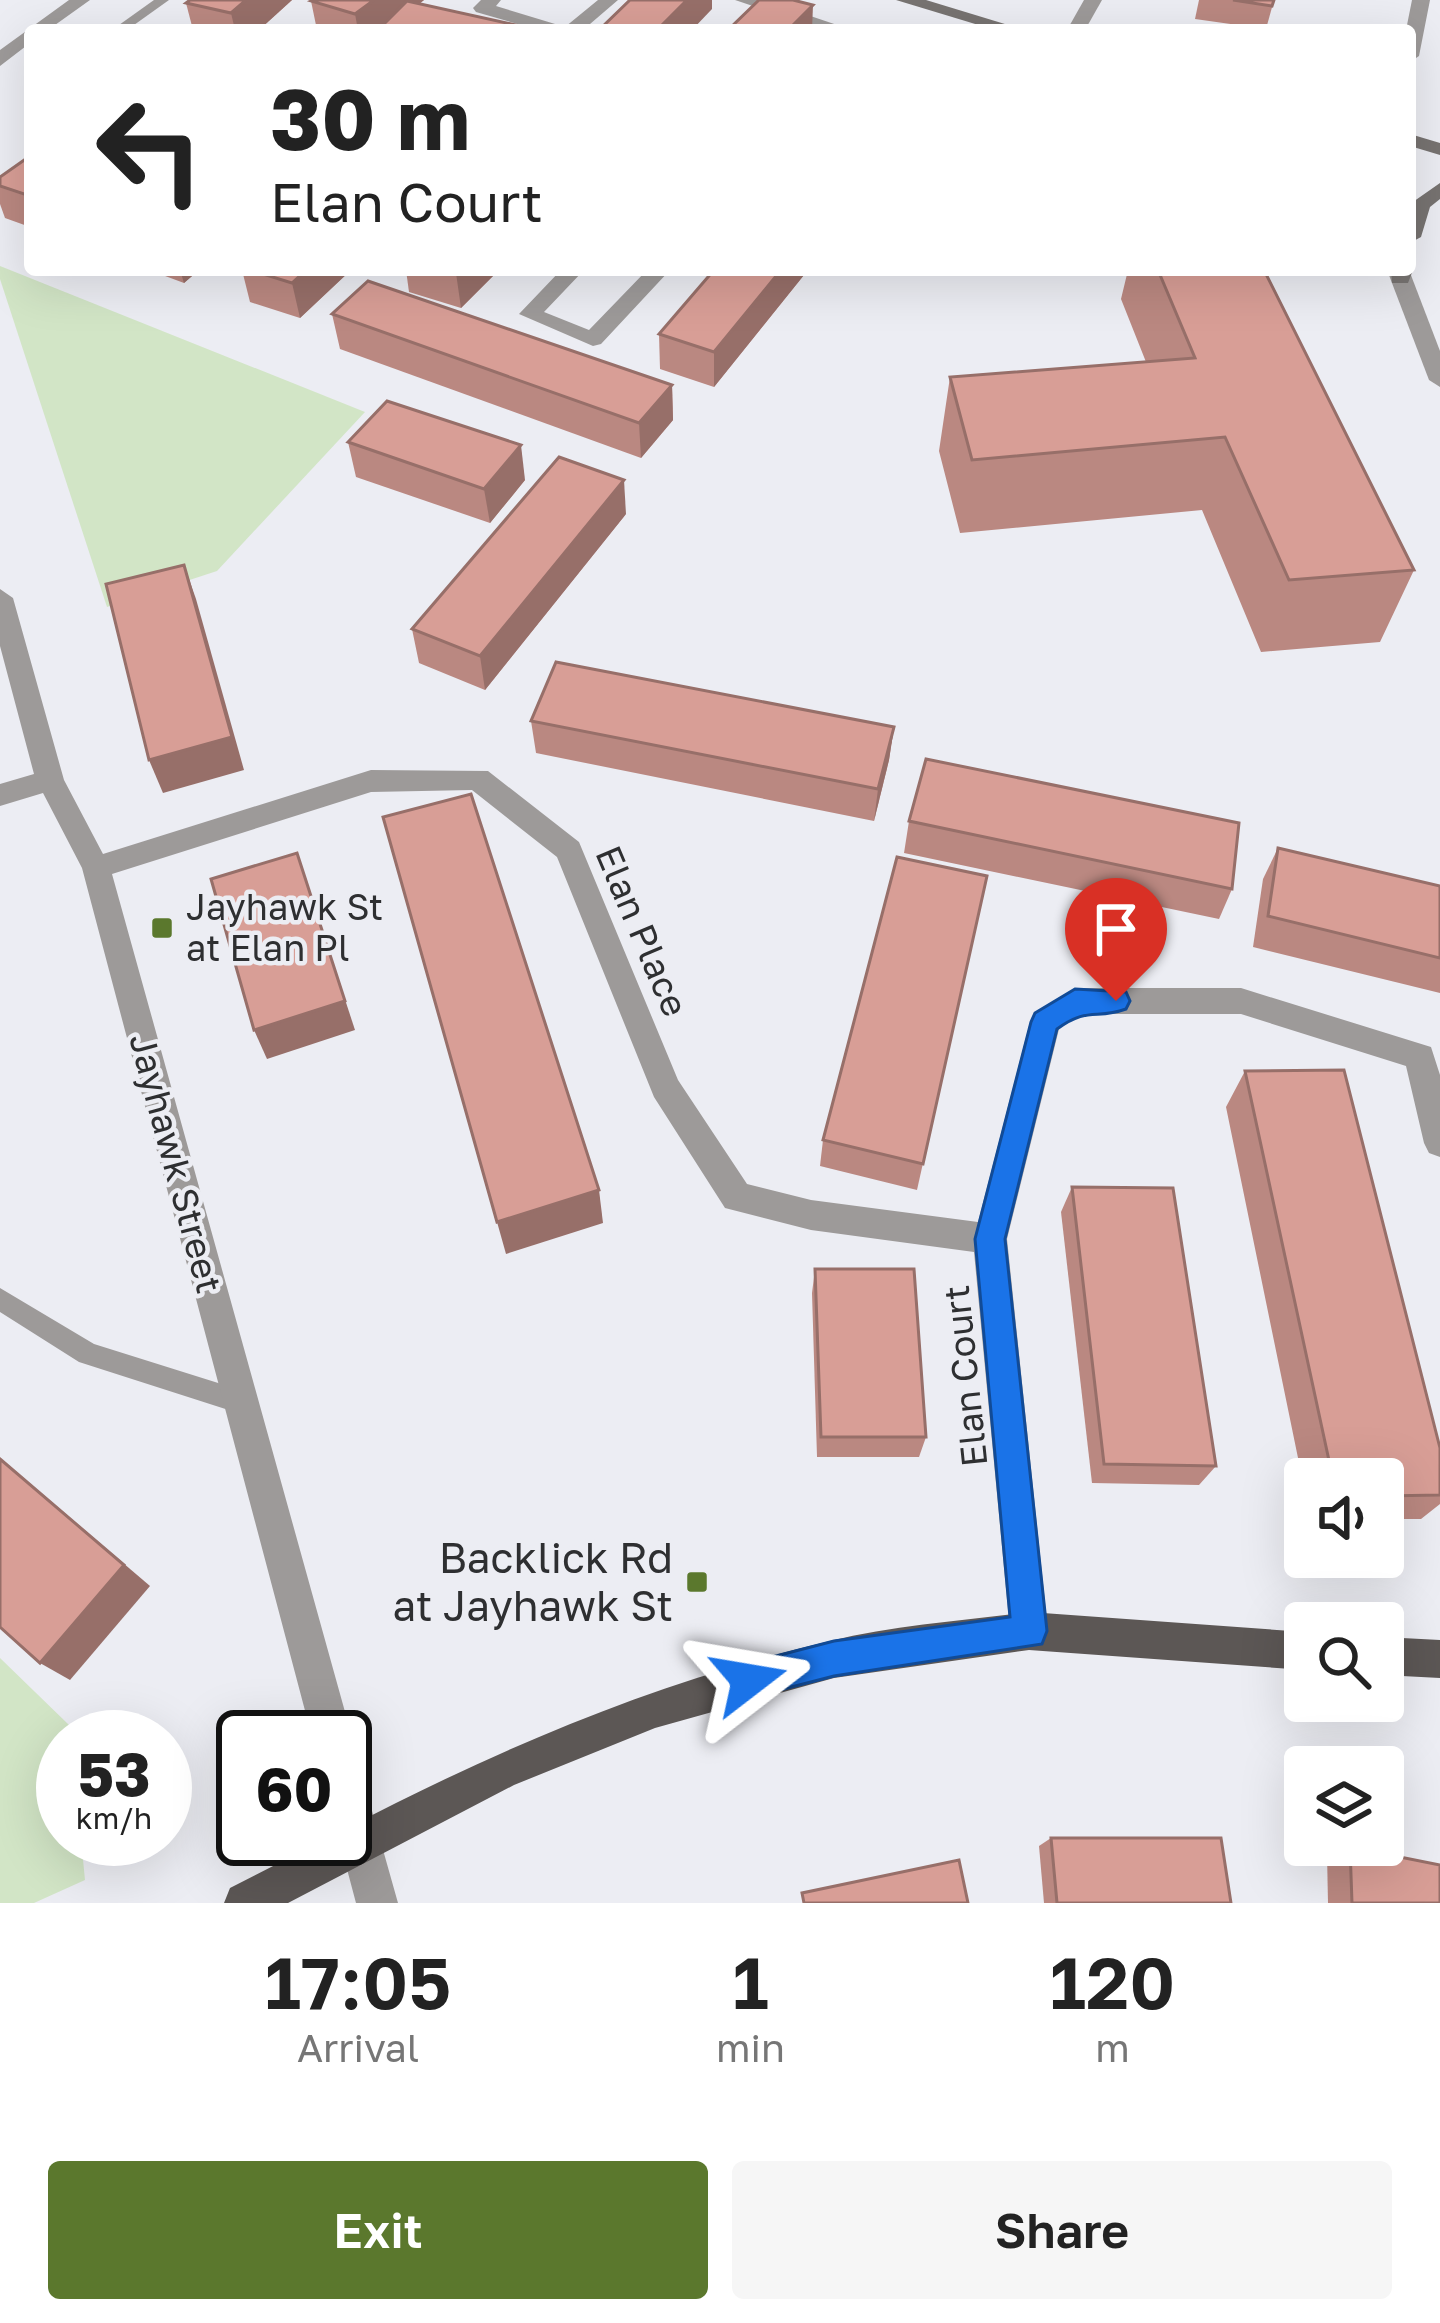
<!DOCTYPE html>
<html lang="en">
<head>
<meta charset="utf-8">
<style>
	:root { --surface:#fff; --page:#f6f6f6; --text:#222; --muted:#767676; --accent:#5b782d }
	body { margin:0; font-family:"Golos Text",sans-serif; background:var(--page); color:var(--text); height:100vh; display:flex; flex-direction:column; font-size:45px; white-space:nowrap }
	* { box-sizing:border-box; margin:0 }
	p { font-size:39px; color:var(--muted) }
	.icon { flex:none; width:66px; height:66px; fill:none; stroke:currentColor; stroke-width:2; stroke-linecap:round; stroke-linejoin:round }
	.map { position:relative; height:1903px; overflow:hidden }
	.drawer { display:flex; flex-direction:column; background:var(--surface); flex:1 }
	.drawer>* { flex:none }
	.hud { position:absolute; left:24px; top:24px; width:1392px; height:252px; border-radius:12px; box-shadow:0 12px 48px #0002; background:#fff; color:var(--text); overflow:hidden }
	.tools { position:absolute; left:1284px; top:1458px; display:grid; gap:24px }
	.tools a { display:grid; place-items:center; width:120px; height:120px; border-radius:12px; background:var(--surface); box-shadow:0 12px 48px #0002; font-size:60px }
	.speed { position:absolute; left:36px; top:1710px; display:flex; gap:24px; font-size:60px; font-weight:700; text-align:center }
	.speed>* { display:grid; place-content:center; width:156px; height:156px; border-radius:50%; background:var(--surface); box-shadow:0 12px 48px #0002; line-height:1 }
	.speed small { font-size:30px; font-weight:400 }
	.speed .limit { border:6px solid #111; border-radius:18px; background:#fff; color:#111 }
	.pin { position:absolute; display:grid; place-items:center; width:102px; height:102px; color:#fff; margin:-123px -51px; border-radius:50% 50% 50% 0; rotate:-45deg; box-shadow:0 0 12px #0007 }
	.pin .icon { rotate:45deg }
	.me { position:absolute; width:132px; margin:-66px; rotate:76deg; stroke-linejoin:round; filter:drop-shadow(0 0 9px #0008) }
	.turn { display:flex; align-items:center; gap:42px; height:252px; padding:0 48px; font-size:54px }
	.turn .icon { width:156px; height:156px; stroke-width:2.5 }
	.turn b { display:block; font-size:84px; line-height:102px }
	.eta { display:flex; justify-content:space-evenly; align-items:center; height:204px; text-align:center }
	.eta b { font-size:72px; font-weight:600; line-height:84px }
	.action { display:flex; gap:24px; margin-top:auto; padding:24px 48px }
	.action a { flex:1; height:138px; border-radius:12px; background:var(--accent); color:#fff; font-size:48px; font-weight:600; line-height:138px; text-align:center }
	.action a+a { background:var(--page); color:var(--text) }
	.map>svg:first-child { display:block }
</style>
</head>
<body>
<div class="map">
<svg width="1440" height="1903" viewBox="0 0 1440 1903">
	<rect width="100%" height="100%" fill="#ecedf3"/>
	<g fill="#d2e5c6">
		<polygon points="0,266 365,412 217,571 107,607 0,279"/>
		<polygon points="0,1658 69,1725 70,1737 63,1737 63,1839 81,1839 85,1880 34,1903 0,1903"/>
	</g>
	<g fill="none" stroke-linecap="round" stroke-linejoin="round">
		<g fill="#9d9a99" fill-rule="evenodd">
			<polygon points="154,0 169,0 127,30 112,30"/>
			<polygon points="0,1288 94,1344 250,1393 253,1402 250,1411 241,1414 79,1362 0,1312"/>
		</g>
		<g fill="#9d9a99" fill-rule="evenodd">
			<polygon points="69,0 90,0 48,30 30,30 30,43 0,66 0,50"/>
			<polygon points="481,0 501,0 496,6 565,27 598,0 618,0 583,30 538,30 476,12 473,8"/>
			<polygon points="735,0 763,0 852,30 824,30"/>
			<polygon points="1084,0 1102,0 1085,30 1067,30"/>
			<polygon points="561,270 584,270 544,312 589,330 647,270 670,270 601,344 593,346 519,314"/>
			<polygon points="0,589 13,598 64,780 103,854 371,770 488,771 579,842 678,1080 747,1184 811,1200 978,1222 1030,1022 1034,1013 1075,988 1241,988 1431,1047 1440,1075 1440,1157 1429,1153 1424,1143 1406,1066 1241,1014 1080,1014 1059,1029 1007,1239 1048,1631 1043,1645 1029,1650 1015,1645 1010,1631 974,1252 811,1230 725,1208 654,1097 557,857 472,790 371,792 112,874 352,1737 345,1752 345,1737 312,1737 82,868 43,793 0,806 0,784 34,774 0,646"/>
			<polygon points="345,1766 359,1772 365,1786 398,1903 356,1903 339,1839 345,1839"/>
		</g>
		<g fill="#9d9a99" fill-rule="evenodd">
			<polygon points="1412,0 1430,0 1419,56 1410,62 1410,30 1406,30"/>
			<polygon points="1387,270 1409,270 1440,351 1440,387 1429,380"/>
		</g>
		<g fill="#777371" fill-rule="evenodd">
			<polygon points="896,0 926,0 1025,30 995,30"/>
			<polygon points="1410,134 1440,143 1440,155 1410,146"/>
			<polygon points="1440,183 1440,199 1430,207 1421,237 1410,243 1410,204"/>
			<polygon points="1410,266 1413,270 1408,283 1392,283 1391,270 1410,270"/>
		</g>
		<g fill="#5c5755" fill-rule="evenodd">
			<path d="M1029,1612L1305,1632V1670L1029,1650L834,1678L655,1728L514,1785L288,1903H224L230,1888L326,1839H345V1829C505,1746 653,1683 830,1641C894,1625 963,1621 1029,1612Z"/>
			<polygon points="1383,1637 1440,1640 1440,1678 1383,1675"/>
		</g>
	</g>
	<g fill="#ba8881">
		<polygon points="190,0 292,0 259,30 193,30 186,3"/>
		<polygon points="313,0 424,0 419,4 538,30 317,30 311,1"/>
		<polygon points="1199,0 1274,0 1266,29 1195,19"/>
		<polygon points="30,156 30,227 5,218 0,204 0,177"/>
		<polygon points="149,270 199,270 184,283"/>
		<polygon points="242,270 351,270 300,318 250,302"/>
		<polygon points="406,270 499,270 461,308 409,292"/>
		<polygon points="808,270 714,387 660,369 659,334"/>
		<polygon points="1128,270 1264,270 1414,570 1380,642 1261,652 1202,510 960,533 939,451 950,377 1146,362 1121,299"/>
		<polygon points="332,314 672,385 673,420 641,458 340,349"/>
		<polygon points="348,442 525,480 490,523 356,477"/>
		<polygon points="626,514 485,690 419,663 412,629"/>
		<polygon points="531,721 894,727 889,760 874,821 536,753"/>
		<polygon points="909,821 1232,889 1219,919 904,853"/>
		<polygon points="1278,848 1440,886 1440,993 1253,947 1263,879"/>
		<polygon points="987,876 917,1190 820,1166 823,1140"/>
		<polygon points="1245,1071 1440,1448 1440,1504 1421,1519 1383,1519 1383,1479 1305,1479 1305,1492 1226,1107"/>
		<polygon points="1072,1187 1216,1466 1199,1485 1092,1483 1061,1212"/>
		<polygon points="815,1269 926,1437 919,1457 817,1457 812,1293"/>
		<polygon points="1051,1838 1231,1903 1044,1903 1039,1846"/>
		<polygon points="1350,1847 1440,1903 1328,1903 1327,1854"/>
	</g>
	<g fill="#976f69">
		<polygon points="246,0 292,0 259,30 235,30 231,13"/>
		<polygon points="374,0 424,0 389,27 382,26 383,30 358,30 355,14"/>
		<polygon points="687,0 712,0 712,9 692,30 657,30"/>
		<polygon points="813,5 812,30 788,30"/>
		<polygon points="180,270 199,270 184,283"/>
		<polygon points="306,270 351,270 300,318 292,283"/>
		<polygon points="459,270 499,270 461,308 456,273"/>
		<polygon points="781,270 808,270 714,387 714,352"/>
		<polygon points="672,385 673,420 641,458 639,423"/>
		<polygon points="521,445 525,480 490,523 484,489"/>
		<polygon points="624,480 626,514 485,690 480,656"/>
		<polygon points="184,565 196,599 244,770 163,793 149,760"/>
		<polygon points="894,727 889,760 874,821 878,789"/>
		<polygon points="297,853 355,1030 267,1059 254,1030"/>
		<polygon points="599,1190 603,1223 506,1254 497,1222"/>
		<polygon points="0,1458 150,1586 70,1680 40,1663"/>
	</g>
	<g fill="#d89e96" stroke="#976f69" stroke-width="3">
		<polygon points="190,0 246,0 231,13 186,3"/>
		<polygon points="313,0 374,0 355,14 311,1"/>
		<polygon points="630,0 687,0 657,30 599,30"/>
		<polygon points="759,0 793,0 813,5 788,30 728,30"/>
		<polygon points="1233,0 1274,0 1272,6"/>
		<polygon points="407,1 538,30 402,30 382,26"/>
		<polygon points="30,156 30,196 0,186 0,177"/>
		<polygon points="250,270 306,270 292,283"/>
		<polygon points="714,270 781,270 714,352 659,334"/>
		<polygon points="1158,270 1264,270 1414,570 1289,580 1225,437 972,460 950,377 1195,358"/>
		<polygon points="368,281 672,385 639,423 332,314"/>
		<polygon points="387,401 521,445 484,489 348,442"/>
		<polygon points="559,457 624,480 480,656 412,629"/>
		<polygon points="184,565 232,737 149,760 106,584"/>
		<polygon points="556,662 894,727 878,789 531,721"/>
		<polygon points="926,759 1239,823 1232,889 909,821"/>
		<polygon points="471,794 599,1190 497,1222 383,817"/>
		<polygon points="1278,848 1440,886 1440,958 1268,916"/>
		<polygon points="297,853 345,1001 254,1030 211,879"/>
		<polygon points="897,857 987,876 923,1164 823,1140"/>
		<polygon points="1344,1070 1440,1448 1440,1495 1383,1496 1383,1479 1333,1479 1245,1071"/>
		<polygon points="1072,1187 1173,1188 1216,1466 1104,1464"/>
		<polygon points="815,1269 914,1269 926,1437 821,1437"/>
		<polygon points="0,1459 124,1565 40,1663 0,1627"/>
		<polygon points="1051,1838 1221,1838 1231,1903 1057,1903"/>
		<polygon points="1350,1847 1440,1865 1440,1903 1352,1903"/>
		<polygon points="959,1860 968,1903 804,1903 802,1893"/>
	</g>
	<path fill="#1a73e8" stroke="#114b97" stroke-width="3" d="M1075,989L1126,992L1130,1001L1126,1009C1095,1020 1089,1006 1057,1029L1005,1239L1047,1631L1042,1644L834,1676L749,1698L737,1693L731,1680L737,1668L749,1663L834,1641L1010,1617L975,1239L1031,1022L1035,1013Z"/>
	<g fill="#5b782d" stroke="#ecedf3" stroke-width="4.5">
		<rect x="150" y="916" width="24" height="24" rx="6"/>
		<rect x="685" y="1570" width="24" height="24" rx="6"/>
	</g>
	<g text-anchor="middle" stroke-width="9" stroke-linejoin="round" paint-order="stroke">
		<g font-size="36" fill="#2e2f31" stroke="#ecedf3" text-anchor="start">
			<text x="186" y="920">Jayhawk St<tspan x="186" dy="41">at Elan Pl</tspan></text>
		</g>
		<g font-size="36" fill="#2e2f31" stroke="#ecedf3">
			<text transform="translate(642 931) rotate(67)" y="13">Elan Place</text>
			<text transform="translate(176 1163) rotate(75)" y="13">Jayhawk Street</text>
			<text transform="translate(965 1376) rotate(-96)" y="13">Elan Court</text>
		</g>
		<g font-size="42" fill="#2e2f31" stroke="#ecedf3" text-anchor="end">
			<text x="673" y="1573">Backlick Rd<tspan x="673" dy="48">at Jayhawk St</tspan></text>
		</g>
	</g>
</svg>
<div class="tools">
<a><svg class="icon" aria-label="sound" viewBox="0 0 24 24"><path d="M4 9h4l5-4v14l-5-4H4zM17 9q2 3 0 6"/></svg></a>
<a><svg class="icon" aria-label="search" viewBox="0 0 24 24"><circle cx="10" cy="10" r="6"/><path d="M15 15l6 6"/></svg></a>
<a><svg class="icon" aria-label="layers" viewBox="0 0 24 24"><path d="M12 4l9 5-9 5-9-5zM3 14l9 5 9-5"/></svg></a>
</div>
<div class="speed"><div>53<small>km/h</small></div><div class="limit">60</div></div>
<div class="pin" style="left:1116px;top:1001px;background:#d93025"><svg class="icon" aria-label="arrive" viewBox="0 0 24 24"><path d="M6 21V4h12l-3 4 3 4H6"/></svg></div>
<svg class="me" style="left:749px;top:1680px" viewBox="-20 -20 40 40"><path d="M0-17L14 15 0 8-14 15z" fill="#1a73e8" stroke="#fff" stroke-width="4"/></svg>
<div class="hud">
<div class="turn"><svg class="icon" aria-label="left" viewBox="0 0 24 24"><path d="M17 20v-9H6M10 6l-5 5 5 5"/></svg><div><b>30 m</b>Elan Court</div></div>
</div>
</div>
<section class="drawer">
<div class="eta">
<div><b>17:05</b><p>Arrival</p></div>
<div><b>1</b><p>min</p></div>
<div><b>120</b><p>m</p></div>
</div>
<div class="action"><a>Exit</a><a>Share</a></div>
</section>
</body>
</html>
